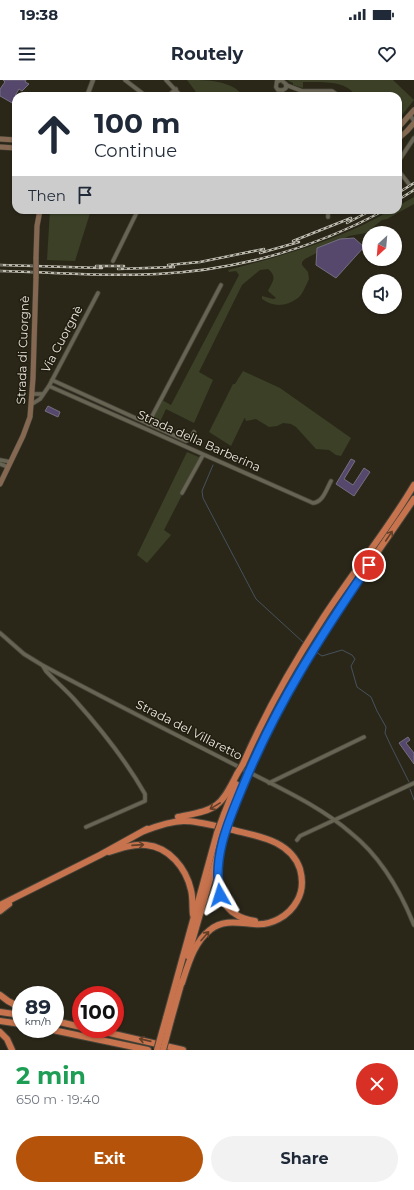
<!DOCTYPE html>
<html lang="en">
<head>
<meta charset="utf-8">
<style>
	:root { --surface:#fff; --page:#f2f2f3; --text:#1f2937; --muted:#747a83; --accent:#b45309 }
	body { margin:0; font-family:Montserrat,sans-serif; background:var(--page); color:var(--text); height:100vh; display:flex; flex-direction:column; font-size:15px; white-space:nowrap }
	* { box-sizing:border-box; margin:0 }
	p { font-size:13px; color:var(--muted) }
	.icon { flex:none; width:22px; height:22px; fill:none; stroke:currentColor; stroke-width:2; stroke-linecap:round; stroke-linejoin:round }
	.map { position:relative; height:970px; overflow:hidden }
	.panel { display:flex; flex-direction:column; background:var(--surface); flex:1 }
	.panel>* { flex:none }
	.banner { position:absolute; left:12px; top:12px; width:390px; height:122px; border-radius:12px; box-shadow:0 1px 3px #0004; background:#fff; color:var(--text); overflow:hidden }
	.needle { width:26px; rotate:206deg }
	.tools { position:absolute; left:362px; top:146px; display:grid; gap:8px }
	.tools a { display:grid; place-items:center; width:40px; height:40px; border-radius:50%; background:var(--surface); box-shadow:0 1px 3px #0004; font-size:20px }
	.speed { position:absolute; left:12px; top:906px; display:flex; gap:8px; font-size:20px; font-weight:700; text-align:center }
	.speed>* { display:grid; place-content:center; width:52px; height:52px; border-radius:50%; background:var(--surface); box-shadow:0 1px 3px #0004; line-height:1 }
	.speed small { font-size:10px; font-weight:400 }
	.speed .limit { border:6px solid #d22; background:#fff; color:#111 }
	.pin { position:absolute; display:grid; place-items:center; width:34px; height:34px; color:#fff; margin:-17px; border:2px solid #fff; border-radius:50%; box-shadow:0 1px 4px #0007 }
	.me { position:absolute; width:44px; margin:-22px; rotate:354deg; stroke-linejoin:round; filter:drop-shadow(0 0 3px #0008) }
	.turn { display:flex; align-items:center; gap:14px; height:84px; padding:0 16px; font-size:18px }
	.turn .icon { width:52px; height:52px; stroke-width:2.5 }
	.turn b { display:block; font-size:28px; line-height:34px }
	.then { display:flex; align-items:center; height:38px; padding:0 16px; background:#0003; gap:8px; font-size:15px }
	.round { display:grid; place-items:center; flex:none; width:42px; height:42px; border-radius:21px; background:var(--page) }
	.head { display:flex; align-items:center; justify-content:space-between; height:68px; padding:0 16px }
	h1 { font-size:24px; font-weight:700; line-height:30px; color:#1e9e55 }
	.primary-button { display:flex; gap:8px; margin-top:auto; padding:8px 16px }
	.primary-button a { flex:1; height:46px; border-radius:24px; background:var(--accent); color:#fff; font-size:16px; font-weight:700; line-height:46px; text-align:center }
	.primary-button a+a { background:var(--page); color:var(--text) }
	.status { display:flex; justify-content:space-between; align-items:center; height:28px; padding:0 20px; background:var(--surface); direction:ltr }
	.status svg { height:11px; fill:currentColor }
	header { display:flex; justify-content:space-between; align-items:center; height:52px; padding:0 16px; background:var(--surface); font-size:18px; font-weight:700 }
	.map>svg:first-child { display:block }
</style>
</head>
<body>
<div class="status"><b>19:38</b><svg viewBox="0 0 49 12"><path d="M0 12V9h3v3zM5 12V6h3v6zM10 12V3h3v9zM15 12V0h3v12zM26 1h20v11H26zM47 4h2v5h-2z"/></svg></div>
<header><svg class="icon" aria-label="menu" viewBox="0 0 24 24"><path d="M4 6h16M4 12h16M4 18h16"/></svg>Routely<svg class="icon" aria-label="heart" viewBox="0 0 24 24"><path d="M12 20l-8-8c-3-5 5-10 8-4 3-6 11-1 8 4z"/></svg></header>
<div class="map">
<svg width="414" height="970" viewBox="0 0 414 970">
	<rect width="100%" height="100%" fill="#2a2719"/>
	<g fill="#3b4027">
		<path d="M187,0C206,0 232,0 243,16H199Z"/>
		<path d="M287,0H393L414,20L398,40V16H355C348,0 320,2 303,2V8L293,5V3Z"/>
		<path d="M414,117V124L387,139L382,140L366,153L349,156L305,179L302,182V185L308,192L309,199C306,205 303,214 298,218C286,227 273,227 262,219V216L273,219L276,218L268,211C272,202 278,197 268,189L260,190L242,205L199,292L213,300L194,343L166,329L158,346L151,343L162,320L171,325L239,195L236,191L229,192L228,190C285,175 340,160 391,130H398V126Z"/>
		<polygon points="50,130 91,130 75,181 47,180"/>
		<polygon points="243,291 280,308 351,358 341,376 336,375 329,370 316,369 296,347 291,344 283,343 277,346 269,347 256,339 246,341 245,338 244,339 231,366 209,352 233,304 235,304"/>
		<polygon points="187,372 201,378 164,450 171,455 147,483 137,475"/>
	</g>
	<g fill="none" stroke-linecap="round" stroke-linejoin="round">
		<g stroke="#46525c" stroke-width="1">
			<polyline points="213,385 202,411 203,418 256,519 304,563"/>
			<polyline points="316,572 322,576 342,570 352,575 355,579 351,586 357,607 371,617 377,631 386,647 385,653 390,664 409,702"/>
			<polyline points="410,709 414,720"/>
		</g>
	</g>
	<g fill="#56486d" stroke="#756f7f">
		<polygon points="3,0 26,0 25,2 29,4 22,11 19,9 16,14 16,21 14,24 0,16 0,9 5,2"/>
		<polygon points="354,158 364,167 336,198 316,185 317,168 340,159"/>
		<polygon points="48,326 60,332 58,337 45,331"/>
		<polygon points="351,379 355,381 344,399 353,405 364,388 370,392 354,416 336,404"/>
		<polygon points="408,657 410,660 406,663 414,673 414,684 399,663"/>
	</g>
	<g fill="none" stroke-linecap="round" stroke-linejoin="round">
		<polyline stroke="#474437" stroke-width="3.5" stroke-dasharray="3.5 2" stroke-linecap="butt" points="409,104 414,109"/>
		<g stroke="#474439" stroke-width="5">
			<g id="minor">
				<polyline points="125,0 146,16"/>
				<polyline points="166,0 181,16"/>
				<polyline points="277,0 276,7 278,10 283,10 286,8 286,4 281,0 277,2"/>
				<polyline points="286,5 302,11 332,11 339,16"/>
				<polyline points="168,16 176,9"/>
				<polyline points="410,35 414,41"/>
				<polyline points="398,82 414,58"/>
				<polyline points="398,90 409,104"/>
				<polyline points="328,130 328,137"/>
				<polyline points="113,181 138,130"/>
				<polyline points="52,300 186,361 189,360 194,352"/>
				<path d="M49,306L313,423C323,422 326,410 331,401"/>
				<polyline points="33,314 43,314"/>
				<polyline points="32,324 40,319 49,306 98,213"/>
				<polyline points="148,344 221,205"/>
				<polyline points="0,380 11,382"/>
				<polyline points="0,384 8,387"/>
				<polyline points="182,413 203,375"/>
				<path d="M0,553L24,574L42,585C107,620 173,653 239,687C277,707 319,725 351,753C381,777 400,810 414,845"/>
				<path d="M43,586L46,591C55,601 65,609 74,619C101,649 125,679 145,714V721L86,747"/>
				<polyline points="269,703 364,657"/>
				<polyline points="297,760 300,756 414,703"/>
			</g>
		</g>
		<g stroke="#474439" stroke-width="5.5">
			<polyline id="tertiary" points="87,16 93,0"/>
		</g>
		<g stroke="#474439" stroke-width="6">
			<g id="secondary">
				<polyline points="398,48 414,30"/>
				<polyline points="0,59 16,60"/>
				<polyline points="398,59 407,51 414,43"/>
				<polyline points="0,67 16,68"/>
				<polyline points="36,178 37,146 40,130"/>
				<polyline points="0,404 23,356 30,337 33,298 36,197"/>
			</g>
		</g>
		<g stroke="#474439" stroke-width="8">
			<g id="motorway">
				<polyline points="253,681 291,605 328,544 414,419"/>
				<path d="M243,684C265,633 293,584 323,538C352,493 387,451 414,405"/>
				<polyline points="224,734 236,704"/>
				<polyline points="230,736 246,698"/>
				<path d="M178,737C216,729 219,730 237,694"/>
				<path d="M144,751C183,736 190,740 229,749C255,756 290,759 300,789C303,800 303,811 297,821C289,836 271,846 254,844C239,843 223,839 210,850C194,862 188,885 182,903"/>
				<path d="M109,772C121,768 133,764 146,765C169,767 186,788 191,810C193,817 192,827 193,835"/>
				<path d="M219,779C215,809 220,836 255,841"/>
				<polyline points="0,825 100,775 147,749"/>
				<polyline points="0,831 9,824"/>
				<polyline points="188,876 210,799 224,754"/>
				<polyline points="0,915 8,921 21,928"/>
				<polyline points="0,932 21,935"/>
				<polyline points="166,938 217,753"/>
				<polyline points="171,940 182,901"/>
				<polyline points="0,941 21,944"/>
				<polyline points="55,941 81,947"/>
				<polyline points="48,949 148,970"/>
				<polyline points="92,949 183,970"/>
				<polyline points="0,952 7,959 12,970"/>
			</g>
		</g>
		<use href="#minor" stroke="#686454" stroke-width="3.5"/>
		<use href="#tertiary" stroke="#686454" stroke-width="4"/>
		<use href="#secondary" stroke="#846852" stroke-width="5"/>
		<use href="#motorway" stroke="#c7734d" stroke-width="6"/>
		<g stroke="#bfbdb2" stroke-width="2.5">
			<g id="rail">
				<polyline points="398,113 414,103"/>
				<polyline points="398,120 414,110"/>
				<polyline points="347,143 372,130"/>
				<polyline points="293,161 351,138"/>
				<polyline points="260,173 299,162"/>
				<polyline points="0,185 102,188"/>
				<polyline points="168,185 200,182 264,169"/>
				<polyline points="96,186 124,186"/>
				<polyline points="118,189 174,187"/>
				<path d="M0,191C53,192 106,197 158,194C237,190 315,168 385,130"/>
			</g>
		</g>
		<use href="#rail" stroke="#211d0f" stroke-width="1" stroke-dasharray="3" stroke-linecap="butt"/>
		<g stroke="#474439" stroke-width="6" stroke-linecap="butt">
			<polyline id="secondary-bridge" points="36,197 36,178"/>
		</g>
		<g stroke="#474439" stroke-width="8" stroke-linecap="butt">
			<g id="motorway-bridge">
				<polyline points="237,694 243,684"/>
				<polyline points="246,698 253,681"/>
				<polyline points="217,753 224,734"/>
				<polyline points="224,754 230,736"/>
				<polyline points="157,970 166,938"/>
				<polyline points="163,970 171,940"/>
			</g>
		</g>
		<use href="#secondary-bridge" stroke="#846852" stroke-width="5"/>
		<use href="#motorway-bridge" stroke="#c7734d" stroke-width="6"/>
	</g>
	<defs><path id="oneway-shaft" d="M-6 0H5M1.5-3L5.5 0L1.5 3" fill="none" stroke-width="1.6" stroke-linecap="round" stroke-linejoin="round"/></defs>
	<g stroke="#633f28">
		<use href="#oneway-shaft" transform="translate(389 456) rotate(-56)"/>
		<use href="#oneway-shaft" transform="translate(215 726) rotate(149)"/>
		<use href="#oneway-shaft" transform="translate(138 765) rotate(-4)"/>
		<use href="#oneway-shaft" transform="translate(205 856) rotate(-49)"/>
		<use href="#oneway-shaft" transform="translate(145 960) rotate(-167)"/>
	</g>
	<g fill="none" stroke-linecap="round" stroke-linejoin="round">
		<g stroke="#114b97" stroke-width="10">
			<path id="route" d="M220,815C212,777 229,740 243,706C276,625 320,557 369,485"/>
		</g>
		<use href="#route" stroke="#1a73e8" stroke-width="7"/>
	</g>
	<g text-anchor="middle" stroke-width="3" stroke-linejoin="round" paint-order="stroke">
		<g font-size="12" fill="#eae8df" stroke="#211d0f">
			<text transform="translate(62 259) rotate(-62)" y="4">Via Cuorgnè</text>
			<text transform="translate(23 270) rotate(-88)" y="4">Strada di Cuorgnè</text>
			<text transform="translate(199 361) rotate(24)" y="4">Strada della Barberina</text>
			<text transform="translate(189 650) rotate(27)" y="4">Strada del Villaretto</text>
		</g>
	</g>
</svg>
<div class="tools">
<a><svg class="needle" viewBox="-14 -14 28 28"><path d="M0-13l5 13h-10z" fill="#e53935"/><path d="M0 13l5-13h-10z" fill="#747a83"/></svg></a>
<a><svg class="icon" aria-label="sound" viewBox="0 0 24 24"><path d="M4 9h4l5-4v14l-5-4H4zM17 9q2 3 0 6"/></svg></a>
</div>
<div class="speed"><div>89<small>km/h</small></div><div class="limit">100</div></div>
<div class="pin" style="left:369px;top:485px;background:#d93025"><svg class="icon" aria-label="arrive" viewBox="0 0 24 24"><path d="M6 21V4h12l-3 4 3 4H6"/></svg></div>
<svg class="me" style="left:220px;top:815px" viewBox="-20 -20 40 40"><path d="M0-17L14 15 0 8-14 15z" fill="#1a73e8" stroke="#fff" stroke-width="4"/></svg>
<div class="banner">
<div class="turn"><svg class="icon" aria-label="ahead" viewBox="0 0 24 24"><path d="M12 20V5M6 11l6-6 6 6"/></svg><div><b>100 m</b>Continue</div></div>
<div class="then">Then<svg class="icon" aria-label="arrive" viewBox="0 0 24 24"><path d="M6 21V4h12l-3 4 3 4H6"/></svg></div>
</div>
</div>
<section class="panel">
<div class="head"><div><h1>2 min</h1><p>650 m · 19:40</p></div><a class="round" style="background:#d93025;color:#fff"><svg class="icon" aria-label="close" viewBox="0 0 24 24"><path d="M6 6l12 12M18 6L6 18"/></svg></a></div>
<div class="primary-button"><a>Exit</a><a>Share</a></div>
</section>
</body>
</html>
